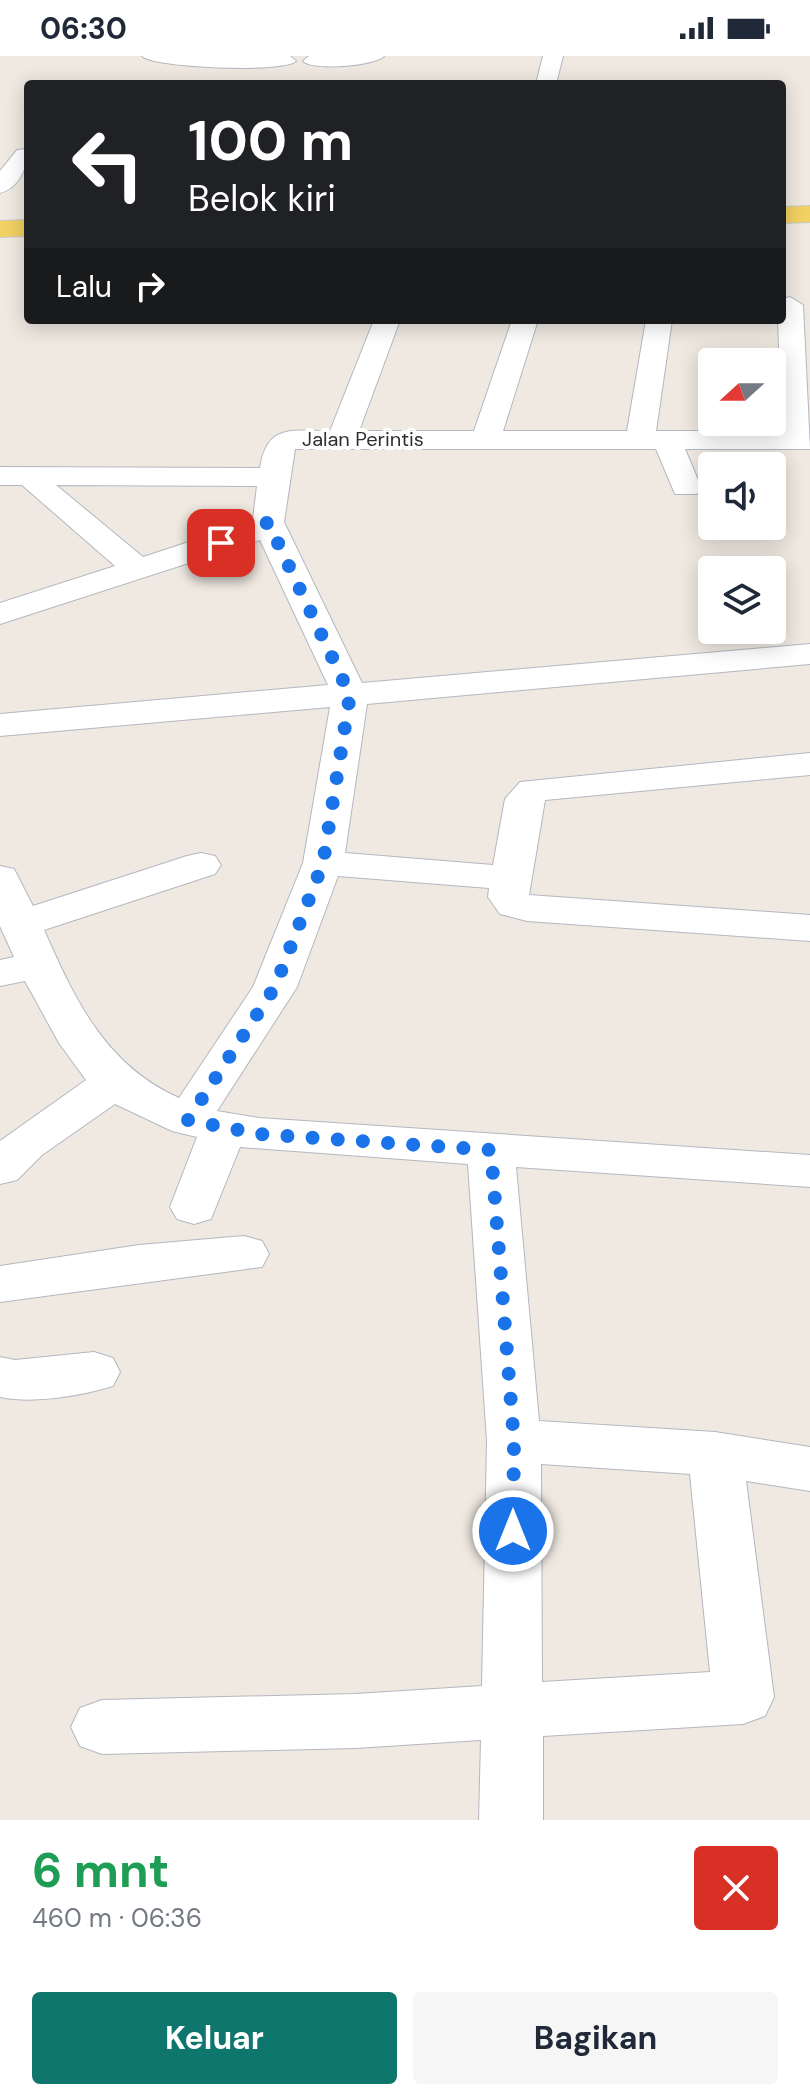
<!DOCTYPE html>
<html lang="id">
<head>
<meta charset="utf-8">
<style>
	:root { --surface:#fff; --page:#f6f6f7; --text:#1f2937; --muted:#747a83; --accent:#0f766e }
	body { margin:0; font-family:"DM Sans",sans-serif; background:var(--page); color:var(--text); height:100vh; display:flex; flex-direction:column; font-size:30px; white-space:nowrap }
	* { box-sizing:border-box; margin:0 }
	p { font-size:26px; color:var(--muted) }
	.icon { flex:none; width:44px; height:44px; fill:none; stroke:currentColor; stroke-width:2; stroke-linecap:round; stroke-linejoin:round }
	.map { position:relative; height:1764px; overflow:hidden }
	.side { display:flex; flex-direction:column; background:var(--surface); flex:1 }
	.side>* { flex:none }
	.hud { position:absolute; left:24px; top:24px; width:762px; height:244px; border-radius:8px; box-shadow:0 4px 20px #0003; background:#202124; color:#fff; overflow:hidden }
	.needle { width:52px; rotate:249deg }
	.tools { position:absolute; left:698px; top:292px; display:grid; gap:16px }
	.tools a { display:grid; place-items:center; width:88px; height:88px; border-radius:8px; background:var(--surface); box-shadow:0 4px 20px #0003; font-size:40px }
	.pin { position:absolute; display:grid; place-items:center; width:68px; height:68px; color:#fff; margin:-34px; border-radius:16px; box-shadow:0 4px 12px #0006 }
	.me { position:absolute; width:88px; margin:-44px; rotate:0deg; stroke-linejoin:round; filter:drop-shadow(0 0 6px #0008) }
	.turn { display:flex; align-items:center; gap:28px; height:168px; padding:0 32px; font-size:36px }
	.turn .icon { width:104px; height:104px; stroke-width:2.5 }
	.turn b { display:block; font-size:56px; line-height:68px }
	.then { display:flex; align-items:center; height:76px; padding:0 32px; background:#0003; gap:16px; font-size:30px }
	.round { display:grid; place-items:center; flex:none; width:84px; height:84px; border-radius:8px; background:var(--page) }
	.headline { display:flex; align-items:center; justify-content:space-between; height:136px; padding:0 32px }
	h1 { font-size:48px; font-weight:700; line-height:60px; color:#1e9e55 }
	.primary-button { display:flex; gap:16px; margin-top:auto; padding:16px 32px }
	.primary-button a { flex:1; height:92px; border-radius:8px; background:var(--accent); color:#fff; font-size:32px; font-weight:700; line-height:92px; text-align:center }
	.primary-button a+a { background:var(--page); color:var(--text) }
	.status { display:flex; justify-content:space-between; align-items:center; height:56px; padding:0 40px; background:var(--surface); direction:ltr }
	.status svg { height:22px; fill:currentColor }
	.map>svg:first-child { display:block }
</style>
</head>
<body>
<div class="status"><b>06:30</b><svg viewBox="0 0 49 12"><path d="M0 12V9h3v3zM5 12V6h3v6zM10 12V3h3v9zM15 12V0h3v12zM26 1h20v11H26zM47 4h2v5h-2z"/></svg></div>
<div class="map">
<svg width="810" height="1764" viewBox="0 0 810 1764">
	<rect width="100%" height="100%" fill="#efe9e1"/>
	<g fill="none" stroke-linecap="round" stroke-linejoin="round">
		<g stroke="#b4b7c1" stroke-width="2">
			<g id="minor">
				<path d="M142,0H290L296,5C285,17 153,12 142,0Z"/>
				<path d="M309,0H384C375,10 312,15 303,5Z"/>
				<polygon points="543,0 563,0 556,28 536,28"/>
				<path d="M28,93C28,111 19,132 0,137V115L17,94Z"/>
				<path d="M790,241L803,249L810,393H685L701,431L697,438H675L656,393H295L284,466L362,627L810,588V608L367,648L345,797L493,809L505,743L520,726L810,697V719L545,744L529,839L810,859V885L527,865L500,858L488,841L489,832L338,820L297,931L217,1055L259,1062L810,1099V1131L516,1111L539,1365L715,1376L810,1391V1435L746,1425L774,1641L765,1660L743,1668L543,1680V1764H479L481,1684L355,1692L102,1698L80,1690L71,1671L80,1652L102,1644L355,1638L482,1630L487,1385L468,1108L240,1091L211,1163L194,1168L177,1163L170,1151L197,1081L172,1075L115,1048L42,1099L17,1124L0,1128V1085L86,1024L59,987L25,925L0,930V904L14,901L0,870V810L14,813L33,850L187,800L201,797L215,800L221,809L215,818L44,874C75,944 105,1009 179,1042L253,931L303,807L330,651L0,680V658L328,629L260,484L0,568V547L115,510L22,429H0V411L260,412C267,367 292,375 330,375L374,264H400L359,375H474L512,264H538L503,375H627L646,264H672L656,375H782L778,264H782V243ZM56,429L257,430L253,463L247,467L143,501ZM541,1408L690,1418L710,1616L542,1626Z"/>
				<polygon points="244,1180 262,1185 269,1198 262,1211 0,1246 0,1210 139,1189"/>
				<path d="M94,1296L113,1302L120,1316L113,1330C80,1340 34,1348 0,1341V1301L15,1304Z"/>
			</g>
		</g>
		<g stroke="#c9c9c9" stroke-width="2">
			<g id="major">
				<polygon points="810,150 810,166 782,167 782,151"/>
				<polygon points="28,164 28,180 0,181 0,165"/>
			</g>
		</g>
		<use href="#minor" fill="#fff" fill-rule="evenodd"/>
		<use href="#major" fill="#f2d163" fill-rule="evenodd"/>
	</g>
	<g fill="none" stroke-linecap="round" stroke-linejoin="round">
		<polyline stroke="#1a73e8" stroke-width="14" stroke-dasharray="0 25.2" points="221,487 258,474 268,466 350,639 323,807 275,931 188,1064 259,1078 491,1094 514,1385 513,1475"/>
	</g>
	<g text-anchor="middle" stroke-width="8" stroke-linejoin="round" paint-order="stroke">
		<g font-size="20" fill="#2e2e2e" stroke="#fff">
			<text x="363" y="390">Jalan Perintis</text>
		</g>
	</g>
</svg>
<div class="tools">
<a><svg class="needle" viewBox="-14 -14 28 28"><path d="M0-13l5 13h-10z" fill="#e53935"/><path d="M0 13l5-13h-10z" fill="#747a83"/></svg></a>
<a><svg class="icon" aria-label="sound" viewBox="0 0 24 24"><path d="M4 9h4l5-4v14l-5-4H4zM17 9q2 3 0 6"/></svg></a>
<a><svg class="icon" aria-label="layers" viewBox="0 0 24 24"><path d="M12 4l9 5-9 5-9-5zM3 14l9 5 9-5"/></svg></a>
</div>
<div class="pin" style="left:221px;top:487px;background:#d93025"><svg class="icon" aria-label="arrive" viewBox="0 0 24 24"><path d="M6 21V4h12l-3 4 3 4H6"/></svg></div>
<svg class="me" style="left:513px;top:1475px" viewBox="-20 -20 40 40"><circle r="17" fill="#1a73e8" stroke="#fff" stroke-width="3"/><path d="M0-11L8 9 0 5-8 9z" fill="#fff"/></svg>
<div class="hud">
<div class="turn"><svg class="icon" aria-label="left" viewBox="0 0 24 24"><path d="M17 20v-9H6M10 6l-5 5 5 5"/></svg><div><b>100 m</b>Belok kiri</div></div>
<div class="then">Lalu<svg class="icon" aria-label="right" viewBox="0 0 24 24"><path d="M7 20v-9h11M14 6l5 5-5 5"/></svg></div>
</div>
</div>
<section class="side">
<div class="headline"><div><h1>6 mnt</h1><p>460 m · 06:36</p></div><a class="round" style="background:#d93025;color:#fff"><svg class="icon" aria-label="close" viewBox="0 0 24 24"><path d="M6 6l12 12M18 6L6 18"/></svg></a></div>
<div class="primary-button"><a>Keluar</a><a>Bagikan</a></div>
</section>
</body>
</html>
